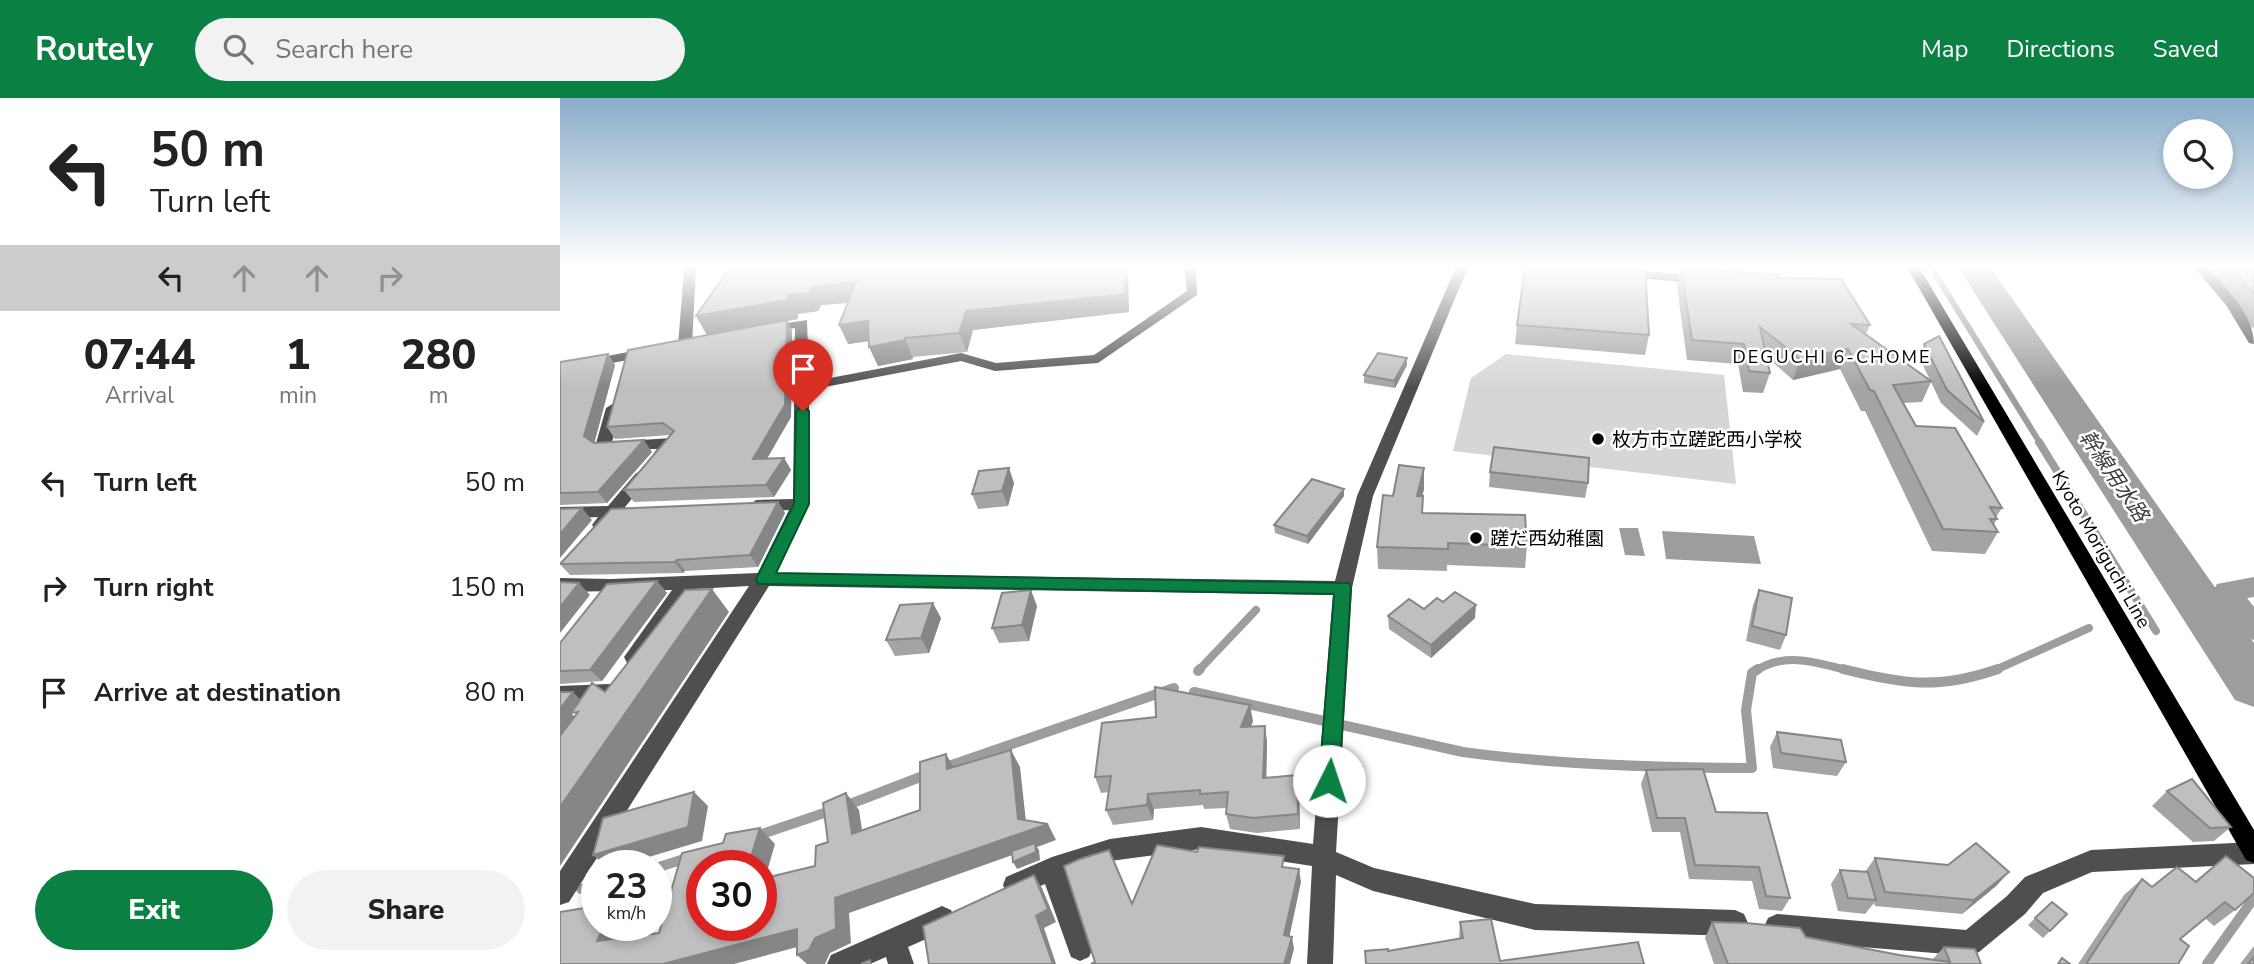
<!DOCTYPE html>
<html lang="en">
<head>
<meta charset="utf-8">
<style>
	:root { --surface:#fff; --page:#f2f2f2; --text:#222; --muted:#767676; --accent:#0b8043 }
	body { margin:0; font-family:"Nunito Sans","Noto Sans JP",sans-serif; background:var(--page); color:var(--text); height:100vh; display:flex; flex-direction:column; font-size:26px; white-space:nowrap }
	* { box-sizing:border-box; margin:0 }
	p { font-size:23px; color:var(--muted) }
	.icon { flex:none; width:38px; height:38px; fill:none; stroke:currentColor; stroke-width:2; stroke-linecap:round; stroke-linejoin:round }
	.map { position:relative; flex:1; overflow:hidden }
	.drawer { display:flex; flex-direction:column; background:var(--surface); width:560px }
	.drawer>* { flex:none }
	.hud { background:#fff; color:var(--text); overflow:hidden }
	.controls { position:absolute; left:1603px; top:21px; display:grid; gap:14px }
	.controls a { display:grid; place-items:center; width:70px; height:70px; border-radius:50%; background:var(--surface); box-shadow:0 4px 10px #0003; font-size:35px }
	.speed { position:absolute; left:21px; top:752px; display:flex; gap:14px; font-size:35px; font-weight:700; text-align:center }
	.speed>* { display:grid; place-content:center; width:91px; height:91px; border-radius:50%; background:var(--surface); box-shadow:0 4px 10px #0003; line-height:1 }
	.speed small { font-size:18px; font-weight:400 }
	.speed .limit { border:10px solid #d22; background:#fff; color:#111 }
	.pin { position:absolute; display:grid; place-items:center; width:60px; height:60px; color:#fff; margin:-72px -30px; border-radius:50% 50% 50% 0; rotate:-45deg; box-shadow:0 0 7px #0007 }
	.pin .icon { rotate:45deg }
	.me { position:absolute; width:77px; margin:-38px; rotate:4deg; stroke-linejoin:round; filter:drop-shadow(0 0 5px #0008) }
	.turn { display:flex; align-items:center; gap:24px; height:147px; padding:0 35px; font-size:32px }
	.turn .icon { width:91px; height:91px; stroke-width:2.5 }
	.turn b { display:block; font-size:49px; line-height:60px }
	.lanes { display:flex; align-items:center; height:66px; padding:0 35px; background:#0003; justify-content:center; gap:35px; direction:ltr }
	.lanes .off { opacity:.35 }
	.eta { display:flex; justify-content:space-evenly; align-items:center; height:119px; text-align:center }
	.eta b { font-size:42px; font-weight:800; line-height:49px }
	.button { display:flex; gap:14px; margin-top:auto; padding:14px 35px }
	.button a { flex:1; height:80px; border-radius:42px; background:var(--accent); color:#fff; font-size:28px; font-weight:800; line-height:80px; text-align:center }
	.button a+a { background:var(--page); color:var(--text) }
	ul { padding:0; list-style:none }
	li { display:flex; align-items:center; gap:21px; height:105px; padding:0 35px }
	li div { flex:1 }
	li b { display:block; font-size:26px }
	li em { font-style:normal }
	header { display:flex; align-items:center; gap:42px; box-sizing:border-box; height:98px; padding:0 35px; background:var(--accent); color:#fff }
	header strong { font-size:33px }
	nav { display:flex; gap:38px; margin-inline-start:auto; font-size:24px }
	.search { width:490px; height:63px; background:var(--page); display:flex; align-items:center; gap:18px; box-sizing:border-box; padding:0 24px; border-radius:38px; color:var(--muted); font-size:26px }
	main { display:flex; flex:1; min-height:0 }
	.map>svg:first-child { display:block }
</style>
</head>
<body>
<header>
<strong>Routely</strong>
<div class="search"><svg class="icon" aria-label="search" viewBox="0 0 24 24"><circle cx="10" cy="10" r="6"/><path d="M15 15l6 6"/></svg>Search here</div>
<nav><a>Map</a><a>Directions</a><a>Saved</a></nav>
</header>
<main>
<section class="drawer">
<div class="hud">
<div class="turn"><svg class="icon" aria-label="left" viewBox="0 0 24 24"><path d="M17 20v-9H6M10 6l-5 5 5 5"/></svg><div><b>50 m</b>Turn left</div></div>
<div class="lanes"><svg class="icon" aria-label="left" viewBox="0 0 24 24"><path d="M17 20v-9H6M10 6l-5 5 5 5"/></svg><svg class="icon off" aria-label="ahead" viewBox="0 0 24 24"><path d="M12 20V5M6 11l6-6 6 6"/></svg><svg class="icon off" aria-label="ahead" viewBox="0 0 24 24"><path d="M12 20V5M6 11l6-6 6 6"/></svg><svg class="icon off" aria-label="right" viewBox="0 0 24 24"><path d="M7 20v-9h11M14 6l5 5-5 5"/></svg></div>
</div>
<div class="eta">
<div><b>07:44</b><p>Arrival</p></div>
<div><b>1</b><p>min</p></div>
<div><b>280</b><p>m</p></div>
</div>
<ul>
<li><svg class="icon" aria-label="left" viewBox="0 0 24 24"><path d="M17 20v-9H6M10 6l-5 5 5 5"/></svg><div><b>Turn left</b></div><em>50 m</em></li>
<li><svg class="icon" aria-label="right" viewBox="0 0 24 24"><path d="M7 20v-9h11M14 6l5 5-5 5"/></svg><div><b>Turn right</b></div><em>150 m</em></li>
<li><svg class="icon" aria-label="arrive" viewBox="0 0 24 24"><path d="M6 21V4h12l-3 4 3 4H6"/></svg><div><b>Arrive at destination</b></div><em>80 m</em></li>
</ul>
<div class="button"><a>Exit</a><a>Share</a></div>
</section>
<div class="map">
<svg width="1694" height="866" viewBox="0 0 1694 866">
	<rect width="100%" height="100%" fill="#fff"/>
	<polygon fill="#d6d6d6" points="946,256 1164,277 1176,386 893,353 911,280"/>
	<g fill="#9d9d9d">
		<polygon points="1059,430 1078,430 1085,458 1065,457"/>
		<polygon points="1102,433 1194,438 1201,466 1106,461"/>
	</g>
	<g fill="none" stroke-linecap="round" stroke-linejoin="round">
		<polyline stroke="#9d9d9d" stroke-width="6" points="1371,169 1480,345"/>
		<g stroke="#9d9d9d" stroke-width="8">
			<polyline points="1479,344 1596,533"/>
			<polyline points="638,573 696,512"/>
			<path d="M1196,573C1224,553 1259,565 1290,573"/>
			<polyline points="1433,573 1529,530"/>
		</g>
		<g stroke="#9d9d9d" stroke-width="10">
			<path d="M1283,571C1342,586 1378,592 1438,571"/>
			<polyline points="638,573 640,571"/>
			<path d="M634,594L903,654C999,667 1095,670 1192,670L1186,612L1192,575L1198,571"/>
			<polyline points="383,670 614,590"/>
			<polyline points="285,708 368,676"/>
			<polyline points="196,738 273,712"/>
			<polyline points="96,770 130,759"/>
			<polyline points="21,791 37,787"/>
			<polyline points="1647,866 1694,800"/>
		</g>
		<g fill="#9d9d9d" fill-rule="evenodd">
			<polygon points="1645,169 1663,169 1694,210 1694,230 1687,228"/>
			<polygon points="1694,479 1694,499 1687,500 1694,509 1694,542 1684,539 1653,493 1657,486"/>
		</g>
		<polygon fill="#9d9d9d" fill-rule="evenodd" points="1398,169 1430,169 1694,545 1694,609 1675,602"/>
		<g fill="#4f4f4f" fill-rule="evenodd">
			<polygon points="114,169 136,171 132,247 125,251 118,247 124,173"/>
			<polygon points="624,169 636,169 637,197 538,265 435,273 401,263 249,292 249,406 216,475 775,483 797,398 896,169 908,169 813,398 792,490 776,754 814,770 975,806 1175,812 1184,816 1188,825 1184,834 1175,838 975,832 813,793 776,777 773,866 747,866 752,768 641,751 550,763 507,778 533,850 529,859 520,863 511,859 485,786 455,799 446,795 443,787 446,779 492,759 550,741 641,729 753,746 773,497 209,488 9,804 0,807 0,773 189,488 133,491 81,565 74,567 67,565 64,559 112,492 0,494 0,480 51,481 198,475 229,412 196,414 188,408 196,402 233,401 235,230 206,236 201,235 201,229 247,222 249,284 401,255 436,265 534,257 627,193"/>
			<path d="M1634,169H1646C1666,191 1694,216 1694,246L1689,245L1666,207Z"/>
			<polygon points="1062,171 1143,178 1149,182 1143,186 1058,178 1058,172"/>
			<polygon points="89,250 96,254 94,257 0,275 0,267"/>
			<polygon points="54,305 62,310 52,344 111,340 119,345 108,358 102,360 94,355 97,351 37,352 35,349 46,310"/>
			<polygon points="82,374 90,379 65,409 68,413 65,417 58,419 47,431 35,431 32,427 38,419 0,421 0,409 48,408 76,375"/>
			<polygon points="49,586 56,588 59,594 56,600 0,604 0,588"/>
			<polygon points="1694,744 1694,766 1532,774 1483,795 1465,816 1419,854 1410,858 1217,842 1208,838 1204,829 1208,820 1217,816 1406,832 1447,798 1465,779 1531,752"/>
			<polygon points="382,808 391,812 395,821 391,830 348,849 354,866 328,866 326,859 310,866 267,866 271,857"/>
		</g>
		<polygon fill="#000" fill-rule="evenodd" points="1347,169 1359,169 1694,732 1694,765 1686,762"/>
	</g>
	<g fill="#a4a4a4">
		<polygon points="1657,169 1694,169 1694,217"/>
		<polygon points="1121,170 1219,180 1310,227 1306,236 1370,282 1359,259 1364,246 1424,324 1417,338 1381,305 1371,284 1362,304 1343,305 1356,328 1442,410 1436,419 1437,421 1434,426 1438,434 1425,456 1372,453 1305,313 1301,313 1280,271 1233,282 1207,259 1210,275 1203,295 1183,294 1178,266 1127,262 1117,189"/>
		<polygon points="169,171 569,214 413,232 407,254 353,259 353,261 318,268 309,243 288,246 288,205 261,207 258,213 238,216 238,221 227,223 232,233 231,319 207,360 224,360 231,372 214,399 74,404 64,392 110,337 55,341 47,329 147,237 136,218"/>
		<polygon points="957,227 1089,237 1085,257 955,246"/>
		<polygon points="48,256 55,267 34,345 92,354 47,405 0,407 0,264"/>
		<polygon points="847,267 835,290 804,285 804,277"/>
		<polygon points="864,370 864,391 862,398 863,415 967,448 965,470 887,467 887,473 818,471 817,449 833,398"/>
		<polygon points="930,374 1028,385 1025,400 929,389"/>
		<polygon points="454,385 448,408 418,411 412,396"/>
		<polygon points="784,398 748,446 715,435 714,427"/>
		<polygon points="218,404 225,415 198,469 125,473 123,475 10,477 0,466"/>
		<polygon points="97,483 107,495 42,583 0,586 0,545"/>
		<polygon points="1199,492 1226,537 1220,552 1186,543 1193,507"/>
		<polygon points="883,504 915,520 871,560 829,531 828,518 864,511"/>
		<polygon points="477,508 469,543 439,545 432,530"/>
		<polygon points="381,520 369,555 335,558 326,542"/>
		<polygon points="693,623 691,629 707,643 706,679 739,692 740,731 697,735 670,731 666,716 667,710 644,711 643,707 594,711 593,722 553,727 546,712 549,694 541,695 535,679"/>
		<polygon points="1217,634 1286,664 1277,678 1213,670 1210,649"/>
		<polygon points="1086,672 1156,714 1230,800 1222,813 1199,811 1192,783 1129,781 1120,734 1092,734 1081,686"/>
		<polygon points="1607,693 1671,729 1654,743 1633,744 1592,708"/>
		<polygon points="1666,758 1675,812 1654,828 1645,820 1620,841 1618,866 1518,866 1564,797 1582,781 1592,789 1635,783"/>
		<polygon points="1315,760 1449,774 1436,788 1402,816 1315,808 1314,805 1305,816 1278,813 1271,786 1280,772 1305,774"/>
		<polygon points="1492,804 1507,816 1483,840 1468,827"/>
		<polygon points="900,824 940,863 1084,866 806,866 828,853 899,840"/>
		<polygon points="1152,824 1246,839 1339,857 1372,862 1384,849 1421,866 1154,866 1145,840"/>
		<polygon points="1694,848 1694,866 1680,866"/>
	</g>
	<g fill="#868686">
		<polygon points="565,169 568,169 569,214 413,232 407,254 399,235 406,213"/>
		<polygon points="296,184 304,203 261,207 258,213 238,216 238,221 227,223 232,233 231,319 200,373 193,361 147,237 136,218 228,197 252,189"/>
		<polygon points="308,223 317,242 288,246 279,227"/>
		<polygon points="345,240 353,261 318,268 309,249"/>
		<polygon points="1288,251 1280,271 1233,282 1240,261"/>
		<polygon points="48,256 55,267 33,350 24,338"/>
		<polygon points="847,260 847,267 835,290 834,283"/>
		<polygon points="84,342 92,354 47,405 38,394"/>
		<polygon points="224,360 231,372 214,399 206,387"/>
		<polygon points="449,370 454,385 448,408 442,393"/>
		<polygon points="864,370 864,391 857,420 857,398"/>
		<polygon points="784,391 784,398 748,446 747,438"/>
		<polygon points="218,404 225,415 198,469 190,457"/>
		<polygon points="22,410 32,422 0,460 0,436"/>
		<polygon points="117,462 125,473 123,475 115,464"/>
		<polygon points="97,483 107,495 42,583 30,572"/>
		<polygon points="19,485 30,497 0,535 0,509"/>
		<polygon points="152,491 169,514 0,768 0,709"/>
		<polygon points="471,492 477,508 469,543 462,527"/>
		<polygon points="373,505 381,520 369,555 361,540"/>
		<polygon points="916,507 915,520 871,560 871,547"/>
		<polygon points="13,594 25,606 11,615 15,619 1,638 0,636 0,611"/>
		<polygon points="690,607 693,623 684,645 681,629"/>
		<polygon points="705,628 707,643 706,695 703,680"/>
		<polygon points="451,652 460,669 467,733 488,726 496,742 477,749 479,752 480,762 457,771 453,764 475,749 289,815 291,845 270,855 265,866 247,866 237,857 275,800 458,721"/>
		<polygon points="386,656 396,673 387,671"/>
		<polygon points="737,677 739,692 740,731 738,716"/>
		<polygon points="134,694 148,708 142,743 59,768 46,768 33,757"/>
		<polygon points="286,695 299,712 305,752 292,736"/>
		<polygon points="588,696 594,711 593,722 587,707"/>
		<polygon points="200,730 215,746 201,794 201,768 188,768"/>
		<polygon points="739,771 741,784 727,850 724,837"/>
		<polygon points="1449,774 1436,788 1402,816 1414,802"/>
		<polygon points="474,777 482,790 496,824 484,830 496,866 493,866 476,818"/>
		<polygon points="44,828 71,828 58,858 37,843"/>
		<polygon points="237,831 252,845 174,866 103,866"/>
		<polygon points="732,839 734,851 730,866 724,866"/>
	</g>
	<g fill="#bfbfbf" stroke="#868686" stroke-width="2">
		<polygon points="190,169 565,169 565,196 406,213 399,235 345,240 345,242 309,249 308,223 279,227 296,184 252,189 249,195 228,197 228,202 136,218 169,171"/>
		<polygon points="965,169 1085,169 1089,237 957,227"/>
		<polygon points="1672,169 1694,169 1694,196"/>
		<polygon points="1121,170 1219,177 1219,180 1281,181 1310,227 1291,226 1371,283 1333,287 1356,328 1395,330 1442,410 1430,409 1437,421 1430,421 1438,434 1383,431 1314,293 1310,292 1288,251 1240,261 1200,229 1210,275 1189,273 1184,246 1132,242"/>
		<polygon points="227,222 225,307 193,361 224,360 206,387 64,392 114,333 103,325 47,329 68,252"/>
		<polygon points="1379,238 1424,324 1387,292 1364,246"/>
		<polygon points="818,255 847,260 834,283 804,277"/>
		<polygon points="48,256 24,338 34,345 84,342 38,394 0,395 0,264"/>
		<polygon points="934,349 1029,360 1028,385 930,374"/>
		<polygon points="839,367 864,370 857,398 863,398 862,415 965,417 967,448 888,445 888,451 817,449 823,397 833,398"/>
		<polygon points="449,370 442,393 412,396 419,373"/>
		<polygon points="752,381 784,391 747,438 714,427"/>
		<polygon points="218,404 190,457 117,462 115,464 0,466 51,411"/>
		<polygon points="22,410 0,436 0,411"/>
		<polygon points="97,483 30,572 0,573 0,545 47,486"/>
		<polygon points="0,484 19,485 0,509"/>
		<polygon points="152,491 0,709 0,638 18,614 11,615 32,585 45,594 125,492"/>
		<polygon points="471,492 462,527 432,530 442,495"/>
		<polygon points="1199,492 1232,500 1226,537 1192,528"/>
		<polygon points="895,494 916,507 871,547 828,518 849,501 864,511 877,500 883,504"/>
		<polygon points="373,505 361,540 326,542 340,507"/>
		<polygon points="595,589 690,607 681,629 705,628 703,680 737,677 738,716 693,720 666,716 668,694 640,696 640,692 588,696 587,707 546,712 551,678 535,679 542,625 596,619"/>
		<polygon points="0,594 13,594 0,611"/>
		<polygon points="1217,634 1281,642 1286,664 1221,655"/>
		<polygon points="451,652 458,721 488,726 275,800 276,831 255,840 249,852 237,857 237,831 103,866 0,866 0,814 37,808 37,828 44,828 37,843 99,835 122,755 163,745 166,736 200,730 188,768 142,768 142,828 201,828 201,781 255,768 256,748 268,744 263,705 286,695 292,736 360,712 360,664 386,656 387,671"/>
		<polygon points="1143,671 1156,714 1207,715 1230,800 1206,798 1199,769 1135,767 1125,720 1097,720 1086,672"/>
		<polygon points="1632,681 1671,729 1650,730 1607,693"/>
		<polygon points="134,694 128,729 33,757 43,720"/>
		<polygon points="475,745 476,754 453,764 452,753"/>
		<polygon points="1416,745 1449,774 1414,802 1325,794 1315,760 1388,767"/>
		<polygon points="597,747 637,754 639,749 724,758 722,769 739,771 724,837 732,839 724,866 531,866 535,864 504,768 520,761 549,752 572,806"/>
		<polygon points="1666,758 1694,780 1694,795 1675,812 1665,804 1620,841 1629,848 1618,866 1526,866 1582,781 1592,789 1617,769 1636,784"/>
		<polygon points="1280,772 1308,774 1316,802 1288,800"/>
		<polygon points="474,777 488,811 476,818 493,866 369,866 363,828"/>
		<polygon points="1492,804 1507,816 1490,833 1475,820"/>
		<polygon points="931,821 940,863 1078,844 1084,866 806,866 805,853 828,851 828,853 903,840 900,824"/>
		<polygon points="1152,824 1186,825 1240,830 1246,839 1339,857 1390,864 1384,849 1415,851 1421,866 1168,866"/>
		<polygon points="1694,859 1694,866 1688,866"/>
		<polygon points="1502,860 1510,866 1498,866"/>
		<polygon points="310,862 311,866 301,866"/>
	</g>
	<linearGradient id="sky" x2="0" y2="1"><stop stop-color="#8aabca"/><stop offset="0.58" stop-color="#fff"/><stop offset="1" stop-color="#fff" stop-opacity="0"/></linearGradient>
	<rect width="1694" height="290" fill="url(#sky)"/>
	<polygon fill="#0b8043" stroke="#07532c" stroke-width="2" points="243,308 249,313 249,406 216,475 789,485 791,490 779,683 776,690 769,692 762,690 759,683 774,496 198,486 196,481 234,406 236,313"/>
	<g fill="#000" stroke="#fff" stroke-width="2.5">
		<circle cx="1038" cy="341" r="7"/>
		<circle cx="916" cy="440" r="7"/>
	</g>
	<g text-anchor="middle" stroke-width="5" stroke-linejoin="round" paint-order="stroke">
		<g font-size="18" letter-spacing="2" fill="#000" stroke="#fff">
			<text x="1272" y="265">DEGUCHI 6-CHOME</text>
		</g>
		<g font-size="19" fill="#000" stroke="#fff" text-anchor="start">
			<text x="1052" y="348">枚方市立蹉跎西小学校</text>
			<text x="930" y="447">蹉だ西幼稚園</text>
		</g>
		<g font-size="19" fill="#000" stroke="#fff">
			<text transform="translate(1542 451) rotate(60)" y="7">Kyoto Moriguchi Line</text>
		</g>
		<g font-size="21" font-style="italic" fill="#3e3e3e" stroke="#fff">
			<text transform="translate(1554 378) rotate(56)" y="7">幹線用水路</text>
		</g>
	</g>
</svg>
<div class="controls">
<a><svg class="icon" aria-label="search" viewBox="0 0 24 24"><circle cx="10" cy="10" r="6"/><path d="M15 15l6 6"/></svg></a>
</div>
<div class="speed"><div>23<small>km/h</small></div><div class="limit">30</div></div>
<div class="pin" style="left:243px;top:313px;background:#d93025"><svg class="icon" aria-label="arrive" viewBox="0 0 24 24"><path d="M6 21V4h12l-3 4 3 4H6"/></svg></div>
<svg class="me" style="left:769px;top:683px" viewBox="-20 -20 40 40"><circle r="19" fill="#fff"/><path d="M0-13L10 11 0 6-10 11z" fill="#0b8043"/></svg>
</div>
</main>
</body>
</html>
